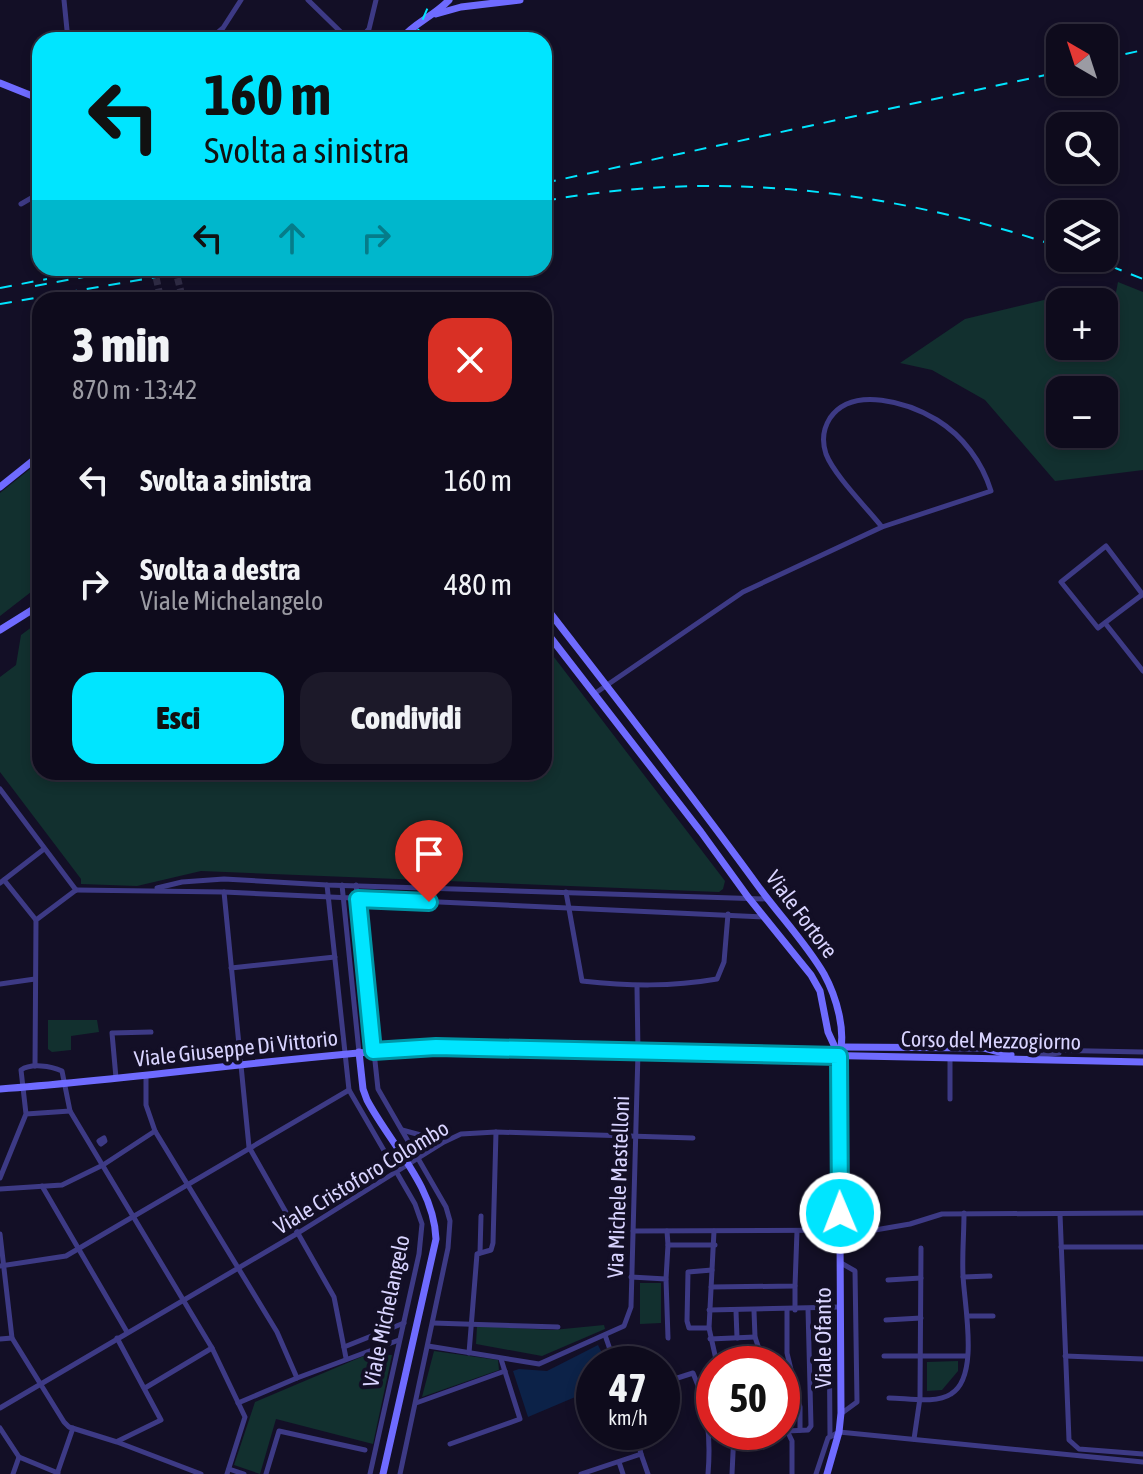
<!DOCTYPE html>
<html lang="it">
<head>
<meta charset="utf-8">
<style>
	:root { --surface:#0e0b1c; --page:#1c1929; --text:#f1f3f6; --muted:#9b9ba3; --line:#2e2b3b; --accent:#00e5ff }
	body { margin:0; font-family:"Asap Condensed",sans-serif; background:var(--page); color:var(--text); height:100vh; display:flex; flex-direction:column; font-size:30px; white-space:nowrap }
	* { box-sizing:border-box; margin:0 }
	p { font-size:26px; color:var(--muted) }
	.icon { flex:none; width:44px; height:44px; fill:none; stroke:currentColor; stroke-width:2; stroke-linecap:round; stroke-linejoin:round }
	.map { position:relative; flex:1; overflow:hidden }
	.side { position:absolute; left:32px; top:292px; width:520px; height:488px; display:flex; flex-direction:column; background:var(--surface); border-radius:24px; box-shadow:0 4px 12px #0003,0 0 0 2px var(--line) }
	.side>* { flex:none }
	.top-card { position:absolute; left:32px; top:32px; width:520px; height:244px; border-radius:24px; box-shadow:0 4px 12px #0003,0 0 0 2px var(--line); background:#00e5ff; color:#111; overflow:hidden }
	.needle { width:52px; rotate:321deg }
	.fabs { position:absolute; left:1046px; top:24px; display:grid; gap:16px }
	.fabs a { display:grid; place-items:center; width:72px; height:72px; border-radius:16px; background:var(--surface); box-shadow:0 4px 12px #0003,0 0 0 2px var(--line); font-size:40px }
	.speed { position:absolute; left:576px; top:1346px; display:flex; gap:16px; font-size:40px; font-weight:700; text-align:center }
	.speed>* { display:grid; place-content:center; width:104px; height:104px; border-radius:50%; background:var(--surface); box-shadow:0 4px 12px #0003,0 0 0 2px var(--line); line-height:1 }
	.speed small { font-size:20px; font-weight:400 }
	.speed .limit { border:12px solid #d22; background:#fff; color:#111 }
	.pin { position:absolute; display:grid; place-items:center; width:68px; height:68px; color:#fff; margin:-82px -34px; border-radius:50% 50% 50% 0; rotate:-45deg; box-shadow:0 0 8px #0007 }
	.pin .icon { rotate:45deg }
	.me { position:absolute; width:88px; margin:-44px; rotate:359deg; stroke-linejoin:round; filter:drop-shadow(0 0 6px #0008) }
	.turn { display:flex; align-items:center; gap:28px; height:168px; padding:0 40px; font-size:36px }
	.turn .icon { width:104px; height:104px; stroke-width:2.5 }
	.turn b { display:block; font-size:56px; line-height:68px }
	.lanes { display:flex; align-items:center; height:76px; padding:0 40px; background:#0003; justify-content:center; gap:40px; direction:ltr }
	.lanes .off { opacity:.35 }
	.round { display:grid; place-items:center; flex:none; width:84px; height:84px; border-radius:24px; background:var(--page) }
	.summary { display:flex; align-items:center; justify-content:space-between; height:136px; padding:0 40px }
	h1 { font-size:48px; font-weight:800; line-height:60px }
	.button { display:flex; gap:16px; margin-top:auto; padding:16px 40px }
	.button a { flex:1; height:92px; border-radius:24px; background:var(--accent); color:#111; font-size:32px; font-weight:800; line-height:92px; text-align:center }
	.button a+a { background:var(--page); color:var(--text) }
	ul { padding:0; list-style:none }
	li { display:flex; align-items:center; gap:24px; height:104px; padding:0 40px }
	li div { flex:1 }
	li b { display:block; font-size:30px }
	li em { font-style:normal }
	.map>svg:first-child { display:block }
</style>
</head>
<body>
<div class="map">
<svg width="1143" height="1474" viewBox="0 0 1143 1474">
	<rect width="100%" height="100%" fill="#130f26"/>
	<g fill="#12302f" fill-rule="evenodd">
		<path d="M1118,282L1143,292V470L1055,481L985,400L932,370L900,363L965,319L1044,300L1060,312V346L1105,348ZM1060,390H1104V434H1060Z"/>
		<polygon points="40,461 40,585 0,616 0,493"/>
		<polygon points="40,621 40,772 544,772 544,644 725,881 723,889 719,892 201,871 137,886 81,884 81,879 0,772 0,677 16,665 21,635"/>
		<polygon points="48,1020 97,1020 99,1032 71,1036 71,1050 52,1052 48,1049"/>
		<polygon points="640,1283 661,1283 661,1323 640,1324"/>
		<polygon points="604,1325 605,1329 542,1356 476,1344 477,1326 553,1330"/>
		<polygon points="434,1351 498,1360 499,1370 422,1397"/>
		<polygon points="366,1355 392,1355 373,1444 276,1419 260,1474 234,1465 255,1402"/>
		<polygon points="958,1361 958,1371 942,1390 927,1391 927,1362"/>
	</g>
	<polygon fill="#0c2248" points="598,1345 607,1363 594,1364 594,1369 582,1375 576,1385 580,1395 528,1417 513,1371 519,1369 547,1371"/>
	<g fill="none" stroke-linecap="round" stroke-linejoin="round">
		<g stroke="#312d47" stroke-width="7" stroke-dasharray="7 3.5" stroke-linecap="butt">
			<polyline points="154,268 161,300"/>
			<polyline points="175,268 183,300"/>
		</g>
		<g stroke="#3d3a85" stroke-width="5">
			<polyline points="64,0 68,40"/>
			<polyline points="308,0 349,40"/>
			<polyline points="131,40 196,36 204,40"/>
			<polyline points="209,40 223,28 241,0"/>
			<polyline points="359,40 369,29 376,0"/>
			<polyline points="21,204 40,193"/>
			<polyline points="1143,594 1098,628 1061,582 1106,546 1143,595"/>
			<polyline points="1105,623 1143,671"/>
			<path d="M594,694L743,592L882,527L991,491C982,462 963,436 937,420C909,403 853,385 830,418C823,429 822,442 826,454C834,475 867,508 882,527"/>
			<polyline points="0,789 76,890"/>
			<polyline points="4,880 36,920"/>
			<polyline points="0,883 44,849"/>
			<polyline points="327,885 349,1090 415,1204 422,1224 419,1254 370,1474"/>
			<polyline points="342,885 359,1052"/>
			<polyline points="356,885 378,1089 446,1207 450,1221 448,1248 400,1474"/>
			<polyline points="157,888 182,882 224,879 327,885 766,899"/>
			<polyline points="76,890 224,892 764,917"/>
			<polyline points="224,892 249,1147 334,1297 346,1358"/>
			<path d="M566,892L582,981C629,986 671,987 717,979L724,962L728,914"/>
			<polyline points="231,968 335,957"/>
			<polyline points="0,984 35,979"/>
			<polyline points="996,1049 1143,1052"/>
			<polyline points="1029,1057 1059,1053"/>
			<polyline points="35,1066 36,920 76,890"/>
			<polyline points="146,1075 146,1105 155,1131 277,1332 297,1378"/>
			<polyline points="116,1078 112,1033 151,1032"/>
			<polyline points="950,1099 950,1058"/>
			<polyline points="70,1111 212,1348 245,1417 227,1474"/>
			<polyline points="402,1130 443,1141"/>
			<polygon points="104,1138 105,1141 101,1144 99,1141"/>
			<path d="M0,1178L26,1114L21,1070C31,1063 51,1066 62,1071L70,1111L26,1114"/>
			<polyline points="42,1186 127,1332"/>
			<polyline points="0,1189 62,1185 103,1165 155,1131"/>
			<polyline points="1060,1214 1069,1440 1079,1449 1143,1454"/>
			<polyline points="633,1231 875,1230 910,1224 942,1214 1143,1213"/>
			<polyline points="667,1231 668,1245 715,1245"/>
			<polyline points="714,1231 709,1328 717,1364"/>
			<polyline points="0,1234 12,1338 64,1422 69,1427 117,1442 201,1474"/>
			<polyline points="1061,1247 1143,1247"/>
			<polyline points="480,1253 481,1216"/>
			<polyline points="841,1263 855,1271 857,1402 842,1413"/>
			<polyline points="0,1266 66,1256 349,1090"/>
			<polyline points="631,1277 666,1279 668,1338"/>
			<polyline points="963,1277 990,1276"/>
			<polyline points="666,1279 668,1245"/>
			<polyline points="888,1280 921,1278"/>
			<polyline points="795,1286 795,1310"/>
			<polyline points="711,1287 795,1286 797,1231"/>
			<polyline points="829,1308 830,1436"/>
			<polyline points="709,1310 840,1307"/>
			<polyline points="787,1310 787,1353 800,1407 800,1430"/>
			<polyline points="736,1311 737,1338"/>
			<polyline points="754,1311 755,1337 764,1364"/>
			<polyline points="968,1316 993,1316"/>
			<polyline points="886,1320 921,1318"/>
			<polyline points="433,1323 558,1327"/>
			<polyline points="709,1328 689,1328 687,1321 688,1272 712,1270"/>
			<polyline points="605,1335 615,1364"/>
			<polyline points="117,1338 161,1420 118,1441"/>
			<polyline points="0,1339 12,1338"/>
			<polyline points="710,1339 755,1337"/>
			<polyline points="428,1346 539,1364 624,1326 631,1307 638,1052 637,987"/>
			<polyline points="344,1347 404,1323"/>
			<polyline points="469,1353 477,1254 491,1250 493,1243 496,1132"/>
			<polyline points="884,1356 966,1356"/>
			<polyline points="1065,1356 1143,1359"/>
			<path d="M662,1383L693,1373C708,1407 711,1438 708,1474"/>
			<polyline points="145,1388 212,1348"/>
			<path d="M889,1398C907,1398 936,1404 951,1394C980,1377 964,1304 963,1275C962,1255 964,1234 964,1213"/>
			<polyline points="238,1403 297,1378 399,1340"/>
			<polyline points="416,1403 505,1371"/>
			<polyline points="782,1404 784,1424 792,1441 792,1474"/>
			<polyline points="0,1408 298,1233 444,1142 461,1134 496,1132 693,1138"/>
			<polyline points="0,1428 19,1457"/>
			<polyline points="787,1431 808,1430 811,1426 808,1309"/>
			<polyline points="636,1432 641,1454"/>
			<polyline points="914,1439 920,1398 921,1248"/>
			<polyline points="450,1444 520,1419 501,1359"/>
			<polyline points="19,1457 58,1473"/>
			<polyline points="619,1462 623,1474"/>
			<polyline points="229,1469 244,1474"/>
			<polyline points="13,1474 19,1457"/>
			<polyline points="57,1474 73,1428"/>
			<polyline points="266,1474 279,1431 365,1450"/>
			<polyline points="581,1474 641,1454 648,1474"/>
			<polyline points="732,1474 734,1432"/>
			<polyline points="816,1474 828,1438 839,1432 1143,1462"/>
		</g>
		<g stroke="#6f6bff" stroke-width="7">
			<polyline points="436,14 461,7 520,0"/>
			<path d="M400,40C414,23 434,16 449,0"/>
			<polyline points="0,83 40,99"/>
			<polyline points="0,487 40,455"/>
			<path d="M544,605C616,698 689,791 758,886C779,915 806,943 824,974C836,996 847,1032 839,1056L841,1413L839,1432L827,1474"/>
			<polyline points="544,629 701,832 748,897 811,975 820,991 828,1032 839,1056"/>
			<polyline points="0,630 40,605"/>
			<polyline points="842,1047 984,1048 1011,1055"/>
			<path d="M359,1052L363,1089L367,1100C391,1145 434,1186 436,1239L383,1474"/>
			<path d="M0,1089C146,1078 290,1056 436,1047L1143,1062"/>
		</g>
		<g stroke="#00e5ff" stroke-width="2" stroke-dasharray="12 10" stroke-linecap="butt">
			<polyline points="414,40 431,0"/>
			<polyline points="1104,59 1143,50"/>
			<polyline points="544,183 1060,72"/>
			<path d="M544,201C721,169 890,190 1060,247"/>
			<polyline points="1090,258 1143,279"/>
			<polyline points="200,275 231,268"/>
			<polyline points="35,286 133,268"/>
			<polyline points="0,288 47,279"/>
			<polyline points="0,304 209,268"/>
		</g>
	</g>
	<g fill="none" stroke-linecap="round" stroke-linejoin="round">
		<g stroke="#0095a6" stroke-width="20">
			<polyline id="route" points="429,902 358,899 373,1051 436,1047 839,1056 840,1213"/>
		</g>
		<use href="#route" stroke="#00e5ff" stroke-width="14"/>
	</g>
	<g text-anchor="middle" stroke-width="8" stroke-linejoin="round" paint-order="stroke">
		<g font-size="22" fill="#d9d4ff" stroke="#130f26">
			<text transform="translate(802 914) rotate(53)" y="8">Viale Fortore</text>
			<text transform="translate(991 1040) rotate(1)" y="8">Corso del Mezzogiorno</text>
			<text transform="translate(236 1048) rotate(-6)" y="8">Viale Giuseppe Di Vittorio</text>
			<text transform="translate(361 1177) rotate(-31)" y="8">Viale Cristoforo Colombo</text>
			<text transform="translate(618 1187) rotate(-88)" y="8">Via Michele Mastelloni</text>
			<text transform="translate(386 1311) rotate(-78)" y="8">Viale Michelangelo</text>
			<text transform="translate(823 1338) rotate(-90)" y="8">Viale Ofanto</text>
		</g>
	</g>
</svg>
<div class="fabs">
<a><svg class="needle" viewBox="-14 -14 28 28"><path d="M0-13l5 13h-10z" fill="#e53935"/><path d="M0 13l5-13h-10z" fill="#9b9ba3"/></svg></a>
<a><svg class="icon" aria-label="search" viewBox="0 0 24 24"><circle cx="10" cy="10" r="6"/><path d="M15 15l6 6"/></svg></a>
<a><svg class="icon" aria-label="layers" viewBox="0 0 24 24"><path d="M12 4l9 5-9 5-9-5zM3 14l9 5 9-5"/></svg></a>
<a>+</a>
<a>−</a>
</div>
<div class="speed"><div>47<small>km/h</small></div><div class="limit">50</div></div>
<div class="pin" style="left:429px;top:902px;background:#d93025"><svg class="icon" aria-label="arrive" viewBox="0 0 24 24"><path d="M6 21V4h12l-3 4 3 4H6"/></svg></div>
<svg class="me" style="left:840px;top:1213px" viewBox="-20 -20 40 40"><circle r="17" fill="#00e5ff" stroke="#fff" stroke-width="3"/><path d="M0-11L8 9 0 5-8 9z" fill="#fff"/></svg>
<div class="top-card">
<div class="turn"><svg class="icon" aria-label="left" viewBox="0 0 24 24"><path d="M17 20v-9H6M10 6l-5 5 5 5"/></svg><div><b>160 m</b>Svolta a sinistra</div></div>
<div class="lanes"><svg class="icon" aria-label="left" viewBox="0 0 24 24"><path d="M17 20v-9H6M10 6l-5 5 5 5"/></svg><svg class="icon off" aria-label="ahead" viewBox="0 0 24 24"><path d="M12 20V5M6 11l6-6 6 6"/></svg><svg class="icon off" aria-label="right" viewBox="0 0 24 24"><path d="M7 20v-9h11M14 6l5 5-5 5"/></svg></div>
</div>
<section class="side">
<div class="summary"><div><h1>3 min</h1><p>870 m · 13:42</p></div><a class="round" style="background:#d93025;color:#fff"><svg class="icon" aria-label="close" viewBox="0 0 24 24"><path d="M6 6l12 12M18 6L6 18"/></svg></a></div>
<ul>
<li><svg class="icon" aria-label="left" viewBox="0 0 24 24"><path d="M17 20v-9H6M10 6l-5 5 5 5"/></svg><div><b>Svolta a sinistra</b></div><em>160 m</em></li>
<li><svg class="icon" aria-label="right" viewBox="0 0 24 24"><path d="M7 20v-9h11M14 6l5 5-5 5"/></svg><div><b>Svolta a destra</b><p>Viale Michelangelo</p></div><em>480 m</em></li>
</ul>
<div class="button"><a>Esci</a><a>Condividi</a></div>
</section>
</div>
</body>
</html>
